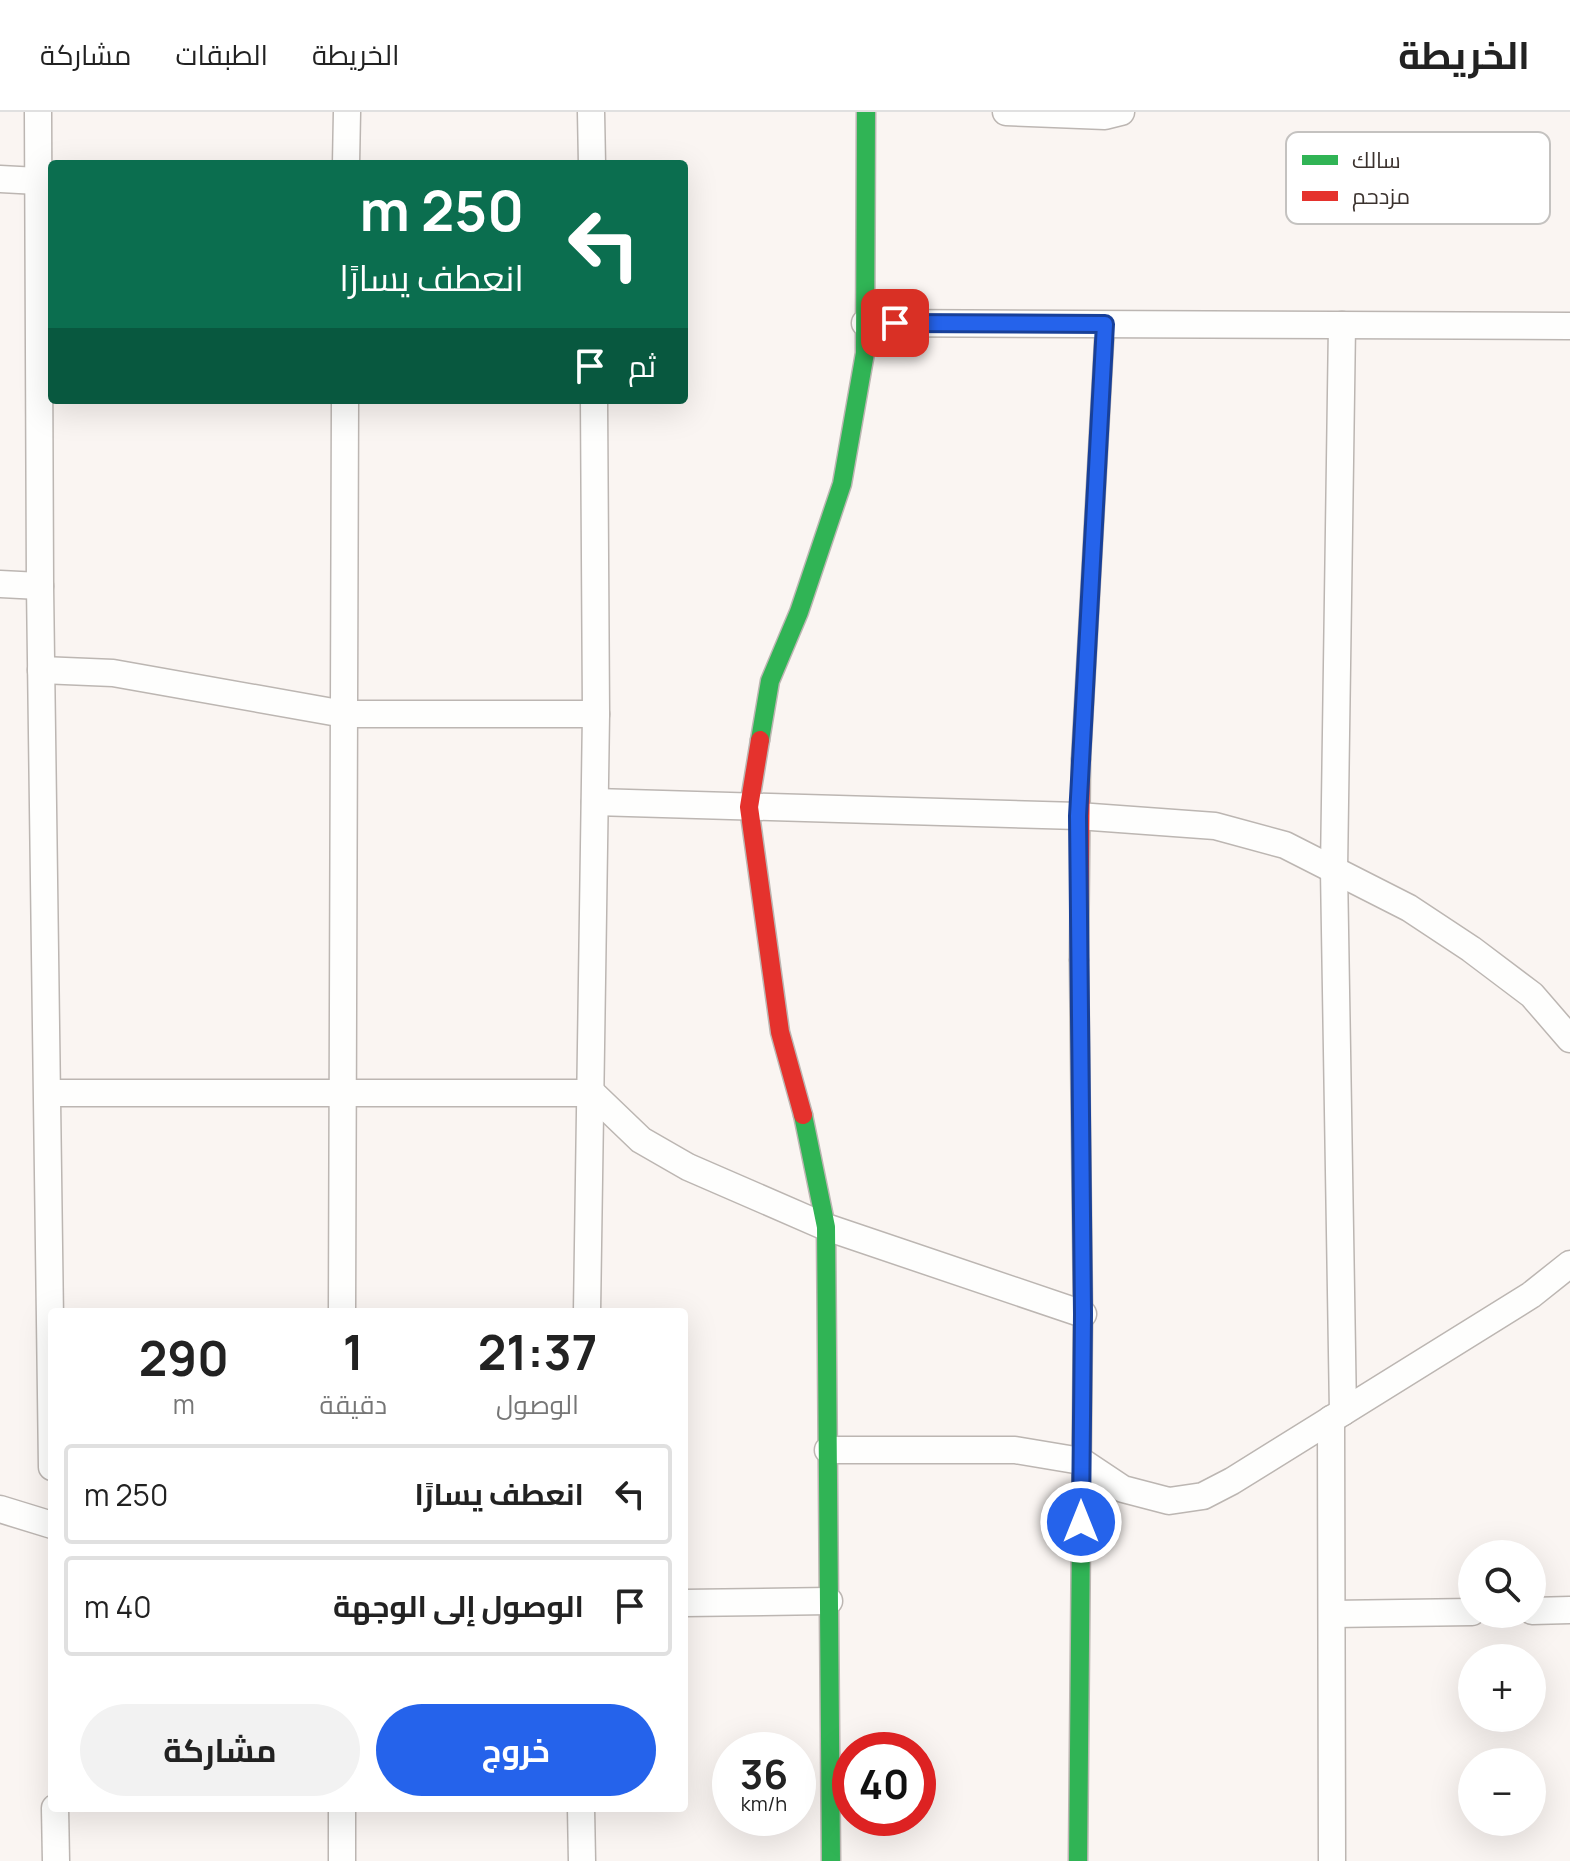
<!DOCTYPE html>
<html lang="ar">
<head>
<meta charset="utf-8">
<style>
	:root { --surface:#fff; --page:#f2f2f2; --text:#222; --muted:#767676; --line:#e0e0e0; --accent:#2563eb }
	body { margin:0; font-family:Manrope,Cairo,sans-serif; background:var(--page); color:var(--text); direction:rtl; height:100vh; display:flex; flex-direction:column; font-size:30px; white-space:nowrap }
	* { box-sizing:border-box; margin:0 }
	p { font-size:26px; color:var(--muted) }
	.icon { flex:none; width:44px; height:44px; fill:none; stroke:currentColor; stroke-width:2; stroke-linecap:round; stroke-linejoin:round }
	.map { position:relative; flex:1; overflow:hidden; direction:ltr }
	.side { position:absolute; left:48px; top:1196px; width:640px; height:504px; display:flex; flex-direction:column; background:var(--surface); border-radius:8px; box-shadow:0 8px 32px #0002; direction:rtl }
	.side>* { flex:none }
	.banner { position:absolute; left:48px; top:48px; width:640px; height:244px; border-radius:8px; box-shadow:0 8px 32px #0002; direction:rtl; background:#0b6e4f; color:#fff; overflow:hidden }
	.controls { position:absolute; left:1458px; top:1428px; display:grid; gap:16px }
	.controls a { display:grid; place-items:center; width:88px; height:88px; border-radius:50%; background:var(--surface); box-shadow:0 8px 32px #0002; font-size:40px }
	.speed { position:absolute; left:712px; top:1620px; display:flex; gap:16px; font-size:40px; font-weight:700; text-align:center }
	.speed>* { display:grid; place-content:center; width:104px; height:104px; border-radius:50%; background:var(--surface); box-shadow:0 8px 32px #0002; line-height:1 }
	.speed small { font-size:20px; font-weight:400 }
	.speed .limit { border:12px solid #d22; background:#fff; color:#111 }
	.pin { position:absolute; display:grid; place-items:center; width:68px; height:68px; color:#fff; margin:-34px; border-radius:16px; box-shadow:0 4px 12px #0006 }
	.me { position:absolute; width:88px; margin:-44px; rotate:0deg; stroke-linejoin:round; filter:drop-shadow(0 0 6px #0008) }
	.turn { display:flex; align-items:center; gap:28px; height:168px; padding:0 32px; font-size:36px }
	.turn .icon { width:104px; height:104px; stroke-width:2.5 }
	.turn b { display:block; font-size:56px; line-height:68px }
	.then { display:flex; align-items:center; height:76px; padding:0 32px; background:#0003; gap:16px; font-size:30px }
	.eta { display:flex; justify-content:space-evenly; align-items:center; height:136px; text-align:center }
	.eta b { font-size:48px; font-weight:700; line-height:56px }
	.action { display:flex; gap:16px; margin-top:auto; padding:16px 32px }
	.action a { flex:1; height:92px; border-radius:48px; background:var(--accent); color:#fff; font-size:32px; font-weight:700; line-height:92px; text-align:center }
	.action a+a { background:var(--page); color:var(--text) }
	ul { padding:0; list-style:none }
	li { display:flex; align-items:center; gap:24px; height:100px; margin:0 16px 12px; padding:0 16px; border:4px solid var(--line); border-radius:8px }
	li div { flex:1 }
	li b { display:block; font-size:30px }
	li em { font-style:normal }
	header { display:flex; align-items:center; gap:48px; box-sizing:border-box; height:112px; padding:0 40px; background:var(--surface); border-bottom:2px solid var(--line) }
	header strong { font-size:38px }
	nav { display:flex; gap:44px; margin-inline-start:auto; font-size:28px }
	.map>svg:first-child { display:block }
</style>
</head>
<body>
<header>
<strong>الخريطة</strong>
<nav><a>الخريطة</a><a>الطبقات</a><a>مشاركة</a></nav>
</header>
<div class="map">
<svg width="1570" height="1749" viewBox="0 0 1570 1749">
	<rect width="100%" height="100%" fill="#faf5f2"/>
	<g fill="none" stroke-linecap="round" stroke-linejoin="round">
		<g stroke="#bcb6b2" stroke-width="29">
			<g id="street">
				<polyline points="38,0 40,474 52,1355"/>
				<polyline points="591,0 592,52"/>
				<polyline points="1006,0 1105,4 1121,0"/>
				<polyline points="346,52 347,0"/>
				<polyline points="0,67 38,69"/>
				<polyline points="865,211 1570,214"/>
				<polyline points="1342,213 1334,758 1343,1300"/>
				<polyline points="0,472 40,474"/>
				<polyline points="41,558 113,561 344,602 596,602"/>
				<polyline points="595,690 1078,704 1215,714 1285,733 1409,796 1471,837 1532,883 1570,927"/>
				<polyline points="49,981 592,981 641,1028 688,1055 826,1115 1083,1202"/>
				<polyline points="342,1200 345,288"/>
				<polyline points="587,1200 596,602 594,288"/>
				<polyline points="1331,1307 1332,1749"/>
				<polyline points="828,1338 1015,1338 1081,1349 1123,1377 1169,1389 1203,1384 1232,1369 1531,1183 1570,1152"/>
				<polyline points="0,1397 52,1413"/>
				<polyline points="684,1491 829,1489"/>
				<polyline points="1532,1499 1570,1498"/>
				<polyline points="1332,1502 1472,1500"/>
				<polyline points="55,1696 56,1749"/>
				<polyline points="342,1696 342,1749"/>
				<polyline points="581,1696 582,1749"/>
			</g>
		</g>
		<g stroke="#bcb6b2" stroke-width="21">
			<g id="fast">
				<polyline points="760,628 770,569 799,500 842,372 865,241 866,0"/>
				<polyline points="1081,647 1105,212"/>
				<polyline points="803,1003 826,1115 831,1749"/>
				<polyline points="1078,1749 1083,1202 1079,848"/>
			</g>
		</g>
		<g stroke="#bcb6b2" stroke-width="21">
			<g id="jam">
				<polyline points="760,628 749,695 780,920 803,1003"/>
				<polyline points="1079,848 1081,647"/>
			</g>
		</g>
		<use href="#street" stroke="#fefefd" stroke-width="26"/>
		<use href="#fast" stroke="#30b455" stroke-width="18"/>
		<use href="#jam" stroke="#e5322d" stroke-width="18"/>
	</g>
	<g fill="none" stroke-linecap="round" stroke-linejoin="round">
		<g stroke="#184099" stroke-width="20">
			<polyline id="route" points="895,211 1105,212 1078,704 1083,1202 1081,1410"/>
		</g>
		<use href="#route" stroke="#2563eb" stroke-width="14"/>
	</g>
	<rect x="1286" y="20" width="264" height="92" rx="12" fill="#fff" stroke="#c4c2c0" stroke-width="2"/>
	<rect x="1302" y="43" width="36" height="10" fill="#30b455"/>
	<rect x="1302" y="79" width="36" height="10" fill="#e5322d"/>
	<g font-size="22" fill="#3b322e">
		<text x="1352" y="56">سالك</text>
		<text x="1352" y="92">مزدحم</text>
	</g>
</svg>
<div class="controls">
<a><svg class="icon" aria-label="search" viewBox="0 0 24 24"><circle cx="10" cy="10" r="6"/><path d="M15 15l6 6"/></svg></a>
<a>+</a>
<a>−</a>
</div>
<div class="speed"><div>36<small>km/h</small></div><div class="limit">40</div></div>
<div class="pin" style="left:895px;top:211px;background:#d93025"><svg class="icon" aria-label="arrive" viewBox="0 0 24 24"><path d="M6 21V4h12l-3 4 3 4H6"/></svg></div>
<svg class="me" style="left:1081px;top:1410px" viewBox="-20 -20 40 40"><circle r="17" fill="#2563eb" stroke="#fff" stroke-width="3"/><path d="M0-11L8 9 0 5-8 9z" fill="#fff"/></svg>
<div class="banner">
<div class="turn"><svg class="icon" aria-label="left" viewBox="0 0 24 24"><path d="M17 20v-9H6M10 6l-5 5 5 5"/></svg><div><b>250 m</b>انعطف يسارًا</div></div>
<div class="then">ثم<svg class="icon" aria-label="arrive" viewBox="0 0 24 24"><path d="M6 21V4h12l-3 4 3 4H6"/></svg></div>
</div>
<section class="side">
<div class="eta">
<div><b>21:37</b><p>الوصول</p></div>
<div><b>1</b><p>دقيقة</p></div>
<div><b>290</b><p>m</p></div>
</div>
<ul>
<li><svg class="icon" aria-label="left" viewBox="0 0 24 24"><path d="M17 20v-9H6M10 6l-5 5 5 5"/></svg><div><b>انعطف يسارًا</b></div><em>250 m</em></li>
<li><svg class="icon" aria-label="arrive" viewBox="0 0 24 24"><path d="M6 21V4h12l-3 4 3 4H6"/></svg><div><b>الوصول إلى الوجهة</b></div><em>40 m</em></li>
</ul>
<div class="action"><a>خروج</a><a>مشاركة</a></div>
</section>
</div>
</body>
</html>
